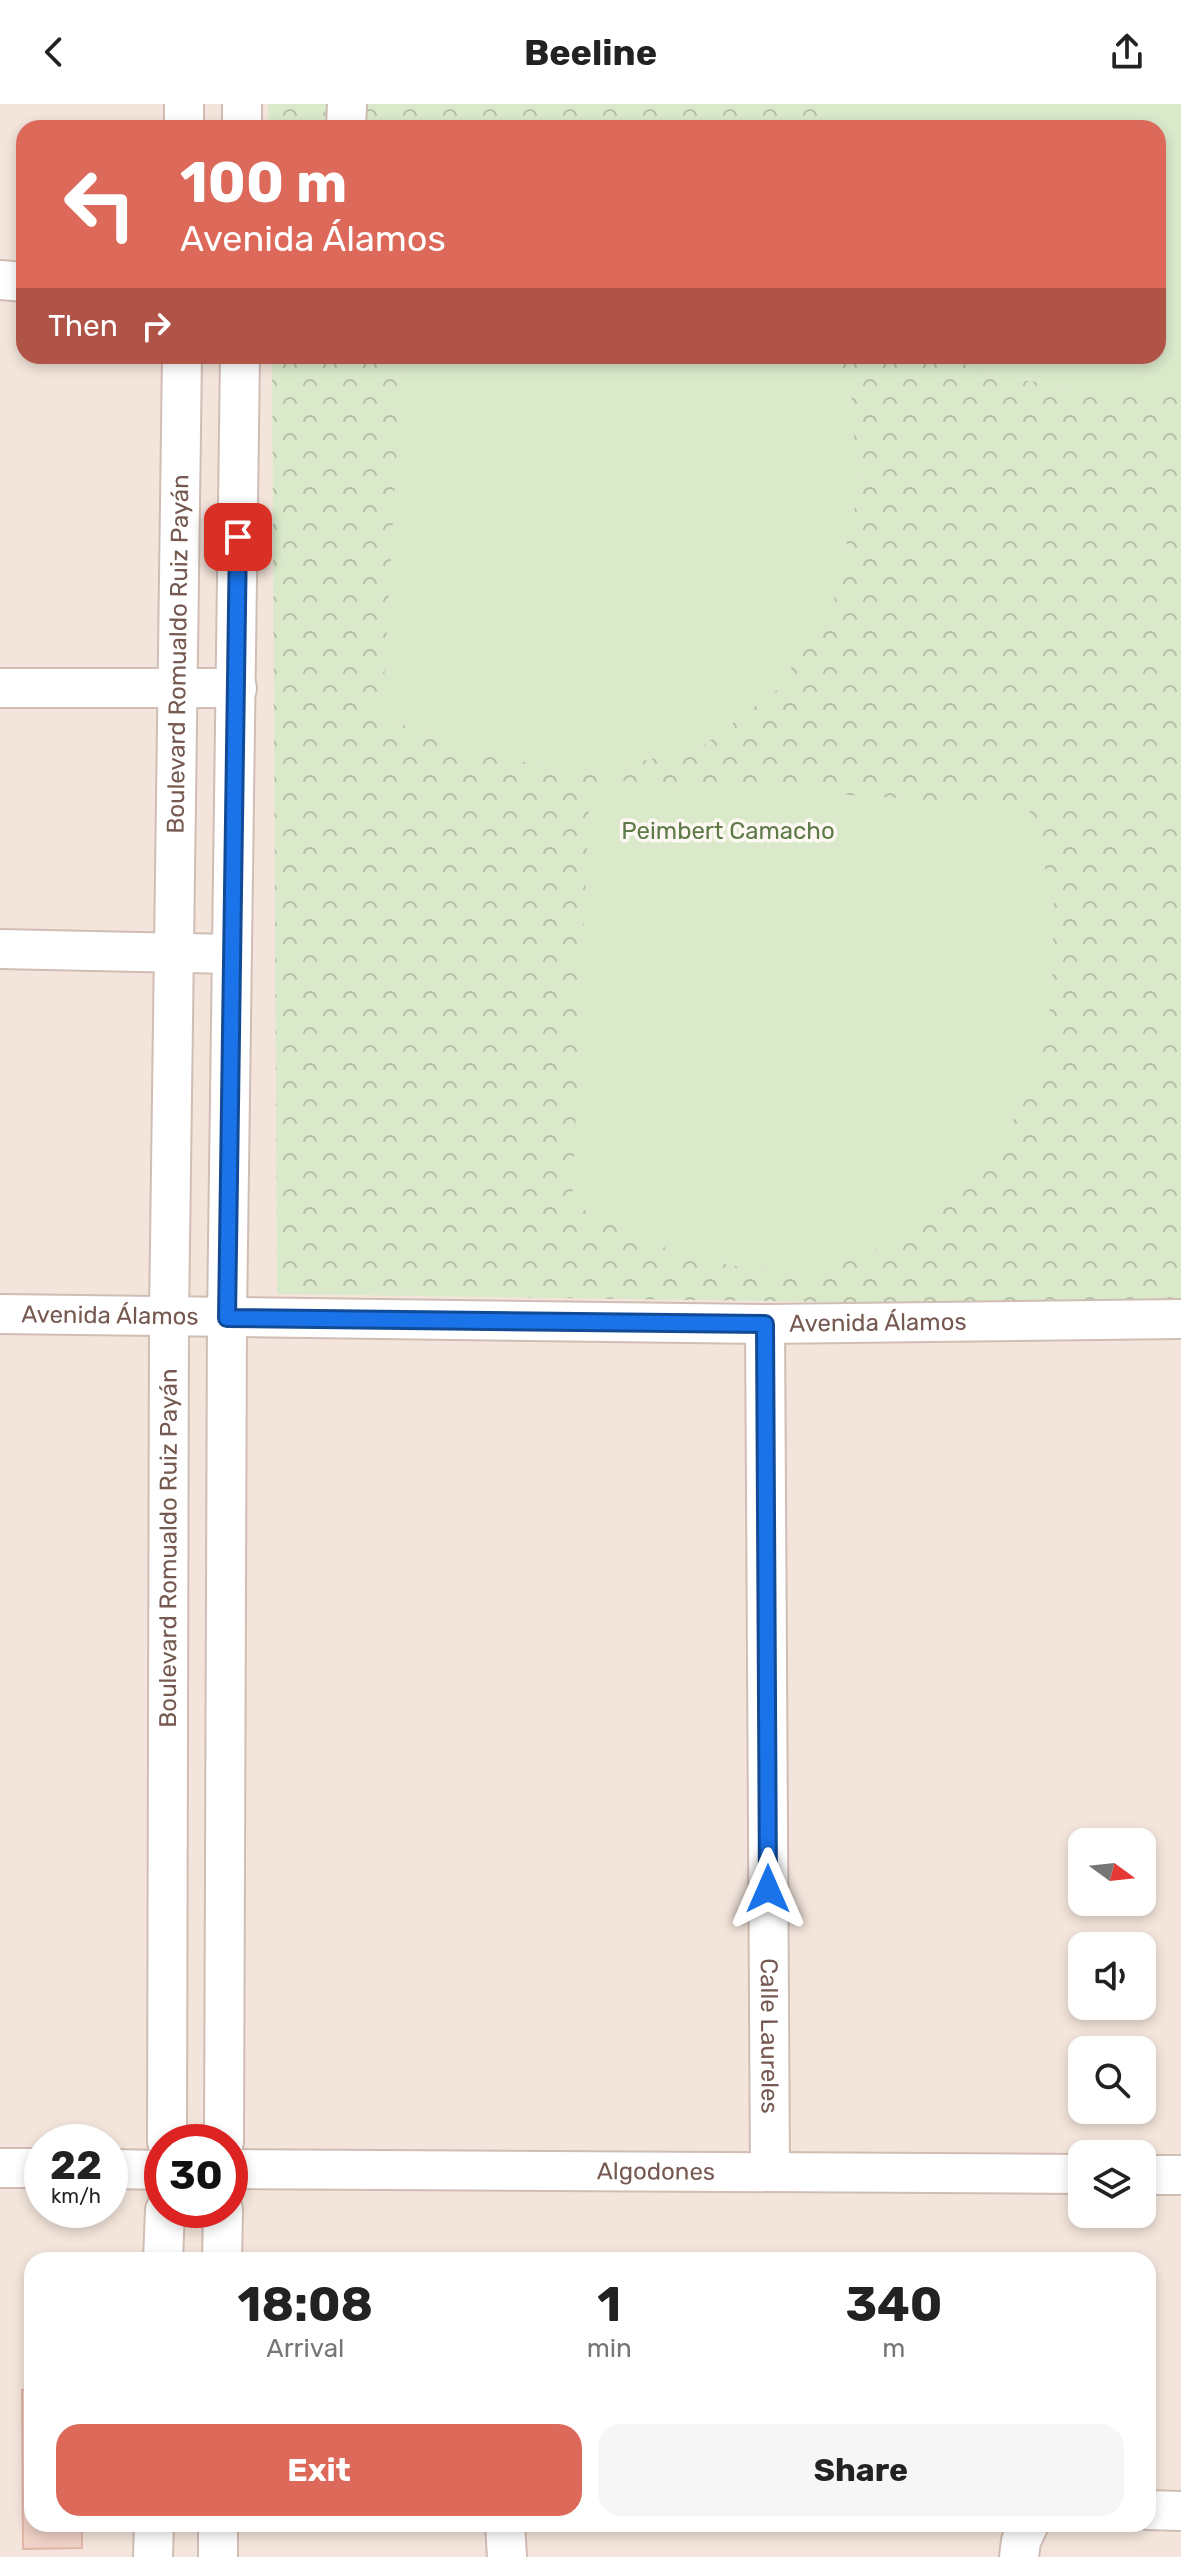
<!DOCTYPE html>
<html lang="en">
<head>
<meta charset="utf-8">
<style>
	:root { --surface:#fff; --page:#f6f6f6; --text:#222; --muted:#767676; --accent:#dc695a }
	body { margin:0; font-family:Rubik,sans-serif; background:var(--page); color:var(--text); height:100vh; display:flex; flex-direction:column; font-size:30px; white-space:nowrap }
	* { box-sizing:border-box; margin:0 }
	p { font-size:26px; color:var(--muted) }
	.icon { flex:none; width:44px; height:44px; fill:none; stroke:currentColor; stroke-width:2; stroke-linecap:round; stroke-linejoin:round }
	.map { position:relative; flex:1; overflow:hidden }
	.side { position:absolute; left:24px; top:2148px; width:1132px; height:280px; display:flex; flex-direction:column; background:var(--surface); border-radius:24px; box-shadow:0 4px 12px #0003 }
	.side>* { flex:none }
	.banner { position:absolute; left:16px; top:16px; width:1150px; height:244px; border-radius:24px; box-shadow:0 4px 12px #0003; background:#dc695a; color:#fff; overflow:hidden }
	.needle { width:52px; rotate:105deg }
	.buttons { position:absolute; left:1068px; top:1724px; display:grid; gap:16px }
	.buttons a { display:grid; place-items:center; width:88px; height:88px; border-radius:16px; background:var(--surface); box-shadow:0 4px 12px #0003; font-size:40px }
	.speed { position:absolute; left:24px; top:2020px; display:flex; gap:16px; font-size:40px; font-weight:700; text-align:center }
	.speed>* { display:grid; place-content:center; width:104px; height:104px; border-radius:50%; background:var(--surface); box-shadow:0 4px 12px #0003; line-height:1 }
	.speed small { font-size:20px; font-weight:400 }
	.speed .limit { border:12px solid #d22; background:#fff; color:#111 }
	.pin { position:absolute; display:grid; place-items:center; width:68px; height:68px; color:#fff; margin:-34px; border-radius:16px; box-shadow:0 4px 12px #0006 }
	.me { position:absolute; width:88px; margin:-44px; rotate:0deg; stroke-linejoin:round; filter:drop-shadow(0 0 6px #0008) }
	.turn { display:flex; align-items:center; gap:28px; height:168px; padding:0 32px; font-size:36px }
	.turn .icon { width:104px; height:104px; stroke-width:2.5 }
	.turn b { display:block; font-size:56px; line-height:68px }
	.then { display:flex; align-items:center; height:76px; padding:0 32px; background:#0003; gap:16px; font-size:30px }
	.eta { display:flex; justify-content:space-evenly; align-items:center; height:136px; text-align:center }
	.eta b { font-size:48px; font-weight:700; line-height:56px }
	.cta { display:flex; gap:16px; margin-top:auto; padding:16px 32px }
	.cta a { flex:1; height:92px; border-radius:24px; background:var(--accent); color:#fff; font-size:32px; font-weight:700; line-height:92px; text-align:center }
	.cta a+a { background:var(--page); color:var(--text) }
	header { display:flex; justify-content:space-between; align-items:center; height:104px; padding:0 32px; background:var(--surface); font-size:36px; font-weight:700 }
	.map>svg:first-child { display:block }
</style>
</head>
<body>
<header><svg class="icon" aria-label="back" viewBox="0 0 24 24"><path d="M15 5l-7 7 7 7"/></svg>Beeline<svg class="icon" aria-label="share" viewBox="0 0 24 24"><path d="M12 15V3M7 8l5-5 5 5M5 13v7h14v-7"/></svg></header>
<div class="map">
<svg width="1181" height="2453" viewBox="0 0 1181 2453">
	<defs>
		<pattern id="forest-crowns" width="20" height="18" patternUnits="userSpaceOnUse" patternTransform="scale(2)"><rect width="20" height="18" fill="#dae9ca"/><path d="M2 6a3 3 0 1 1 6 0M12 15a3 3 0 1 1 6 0" fill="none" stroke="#b5c0a6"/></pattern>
	</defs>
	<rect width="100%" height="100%" fill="#fcf4ec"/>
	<path fill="#f3e5db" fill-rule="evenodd" d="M0,0H1181V2453H0ZM24,24H1158V252H24ZM1082,1738H1142V1798H1082ZM1082,1842H1142V1902H1082ZM1082,1946H1142V2006H1082ZM42,2038H110V2106H42ZM162,2038H230V2106H162ZM1082,2050H1142V2110H1082ZM32,2156H1148V2420H32Z"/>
	<polygon fill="url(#forest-crowns)" points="268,0 1181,0 1181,1203 277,1190 272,252 1158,252 1158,24 269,24"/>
	<g fill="#dae9ca">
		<polygon points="823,0 1181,0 1181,292 1106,287 991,272 946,252 1158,252 1158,24 822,24"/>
		<polygon points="402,252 839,252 851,287 858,389 834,496 778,585 699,645 589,668 485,652 382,613"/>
		<polygon points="609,676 1028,702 1054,796 1052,893 1038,965 1002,1039 920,1128 822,1167 734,1162 652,1140 572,1100 589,702"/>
	</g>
	<polygon fill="#efd1c5" stroke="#e1b6a7" stroke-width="2" points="32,2285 32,2420 82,2420 82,2444 23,2445 22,2286"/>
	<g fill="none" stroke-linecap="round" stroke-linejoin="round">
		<g stroke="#d0bdb4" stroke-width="42">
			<g id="minor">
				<polyline points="184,24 184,0"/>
				<polyline points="242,24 242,0"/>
				<polyline points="346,24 347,0"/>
				<polyline points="0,176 24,178"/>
				<polyline points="0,584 237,584"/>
				<polyline points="0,845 231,850"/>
				<path id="s1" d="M0,1210L765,1220L1181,1215"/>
				<path id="s2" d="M765,1220L770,2067"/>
				<path id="s3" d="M167,2038L169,1214L182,252"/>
				<polyline points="224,2038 227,1214 240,252"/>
				<polyline points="0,2064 42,2064"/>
				<polyline points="110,2065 162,2066"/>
				<path id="s4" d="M230,2065L1082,2070"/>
				<polyline points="1142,2071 1181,2071"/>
				<polyline points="163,2156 165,2106"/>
				<polyline points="222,2156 223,2106"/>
				<polyline points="1148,2406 1181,2407"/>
				<polyline points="505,2420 507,2453"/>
				<polyline points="153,2453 154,2420"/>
				<polyline points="218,2453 218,2420"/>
				<polyline points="1019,2453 1021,2437 1029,2420"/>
			</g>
		</g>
		<use href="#minor" stroke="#fff" stroke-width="38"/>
	</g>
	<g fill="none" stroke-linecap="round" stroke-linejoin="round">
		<g stroke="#114b97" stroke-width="20">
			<polyline id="route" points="238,433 227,1214 765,1220 768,1785"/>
		</g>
		<use href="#route" stroke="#1a73e8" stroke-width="14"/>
	</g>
	<g text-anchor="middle" stroke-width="7" stroke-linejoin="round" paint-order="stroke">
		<g font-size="24" fill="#765950" stroke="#fef8f2">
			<text dy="8" stroke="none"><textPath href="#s3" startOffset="1488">Boulevard Romualdo Ruiz Payán</textPath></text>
			<text dy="8" stroke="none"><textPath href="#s1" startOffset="110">Avenida Álamos</textPath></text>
			<text dy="8" stroke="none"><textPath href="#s1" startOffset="878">Avenida Álamos</textPath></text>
			<text dy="8" stroke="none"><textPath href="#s3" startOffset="594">Boulevard Romualdo Ruiz Payán</textPath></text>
			<text dy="8" stroke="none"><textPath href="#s2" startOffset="712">Calle Laureles</textPath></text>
			<text dy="8" stroke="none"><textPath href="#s4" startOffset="426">Algodones</textPath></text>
		</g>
		<g font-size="24" fill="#5d7a48" stroke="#fef8f2">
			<text x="728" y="735">Peimbert Camacho</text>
		</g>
	</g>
</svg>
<div class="buttons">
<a><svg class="needle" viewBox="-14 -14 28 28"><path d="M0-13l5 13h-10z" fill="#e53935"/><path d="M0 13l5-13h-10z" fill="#767676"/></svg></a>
<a><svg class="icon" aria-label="sound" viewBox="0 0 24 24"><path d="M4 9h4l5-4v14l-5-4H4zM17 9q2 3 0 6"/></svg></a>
<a><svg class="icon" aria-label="search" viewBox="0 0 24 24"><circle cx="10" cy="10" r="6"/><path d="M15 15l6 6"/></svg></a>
<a><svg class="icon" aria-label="layers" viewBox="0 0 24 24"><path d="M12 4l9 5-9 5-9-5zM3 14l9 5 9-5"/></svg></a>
</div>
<div class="speed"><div>22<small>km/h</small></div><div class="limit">30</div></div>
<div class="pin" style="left:238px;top:433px;background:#d93025"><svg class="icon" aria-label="arrive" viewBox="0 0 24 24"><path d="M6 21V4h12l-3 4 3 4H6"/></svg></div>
<svg class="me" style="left:768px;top:1785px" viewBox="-20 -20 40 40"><path d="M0-17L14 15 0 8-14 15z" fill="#1a73e8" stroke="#fff" stroke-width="4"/></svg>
<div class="banner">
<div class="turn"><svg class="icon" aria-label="left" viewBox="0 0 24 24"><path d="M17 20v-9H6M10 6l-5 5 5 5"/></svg><div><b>100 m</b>Avenida Álamos</div></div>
<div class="then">Then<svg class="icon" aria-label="right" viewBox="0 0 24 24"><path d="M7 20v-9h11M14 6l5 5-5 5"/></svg></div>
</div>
<section class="side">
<div class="eta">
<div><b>18:08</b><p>Arrival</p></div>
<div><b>1</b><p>min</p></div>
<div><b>340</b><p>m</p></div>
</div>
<div class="cta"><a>Exit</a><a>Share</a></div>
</section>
</div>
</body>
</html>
